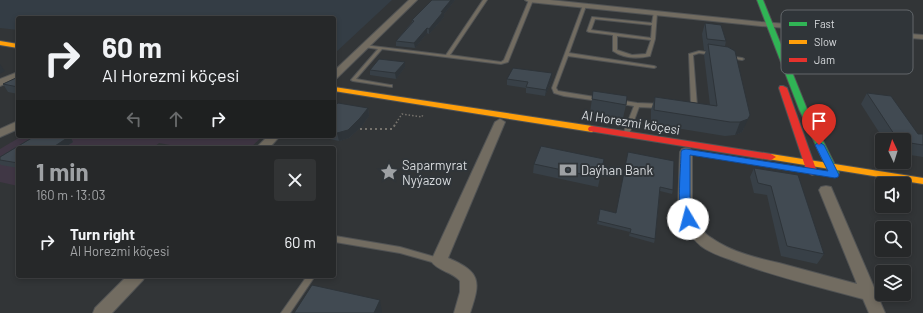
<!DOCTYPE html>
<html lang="en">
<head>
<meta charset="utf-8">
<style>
	:root { --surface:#262829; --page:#323435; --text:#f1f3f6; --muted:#a4a6a8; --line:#424446; --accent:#9ea1a4 }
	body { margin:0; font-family:Barlow,sans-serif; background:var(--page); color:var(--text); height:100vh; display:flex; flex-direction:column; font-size:15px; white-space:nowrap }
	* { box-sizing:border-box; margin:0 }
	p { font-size:13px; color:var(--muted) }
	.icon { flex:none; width:22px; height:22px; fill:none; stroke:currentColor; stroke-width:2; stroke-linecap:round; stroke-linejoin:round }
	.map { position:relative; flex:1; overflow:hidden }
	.side { position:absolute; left:16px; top:146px; width:320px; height:132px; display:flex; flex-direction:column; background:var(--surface); border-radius:4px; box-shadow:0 2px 6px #0003,0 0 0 1px var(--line) }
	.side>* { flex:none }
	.top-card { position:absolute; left:16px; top:16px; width:320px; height:122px; border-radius:4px; box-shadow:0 2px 6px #0003,0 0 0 1px var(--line); background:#262829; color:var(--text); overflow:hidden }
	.needle { width:26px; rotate:356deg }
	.buttons { position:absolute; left:875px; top:133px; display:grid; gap:8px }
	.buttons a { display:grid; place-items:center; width:36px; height:36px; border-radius:4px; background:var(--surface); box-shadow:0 2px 6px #0003,0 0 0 1px var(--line); font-size:20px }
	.pin { position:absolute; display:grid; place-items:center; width:34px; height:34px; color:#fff; margin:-41px -17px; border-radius:50% 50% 50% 0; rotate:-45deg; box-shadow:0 0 4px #0007 }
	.pin .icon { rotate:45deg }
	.me { position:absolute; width:44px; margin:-22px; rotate:352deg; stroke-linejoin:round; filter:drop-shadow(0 0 3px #0008) }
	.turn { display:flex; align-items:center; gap:14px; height:84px; padding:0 20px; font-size:18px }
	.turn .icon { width:52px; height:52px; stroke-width:2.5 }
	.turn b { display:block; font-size:28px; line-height:34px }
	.lanes { display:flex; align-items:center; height:38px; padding:0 20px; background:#0003; justify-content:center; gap:20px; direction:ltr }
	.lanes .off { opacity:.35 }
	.round { display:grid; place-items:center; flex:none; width:42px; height:42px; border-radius:4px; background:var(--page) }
	.summary { display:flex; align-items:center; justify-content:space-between; height:68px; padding:0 20px }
	h1 { font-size:24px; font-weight:700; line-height:30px; color:var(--accent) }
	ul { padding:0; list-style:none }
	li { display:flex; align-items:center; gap:12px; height:56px; padding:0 20px }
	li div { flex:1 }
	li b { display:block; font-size:15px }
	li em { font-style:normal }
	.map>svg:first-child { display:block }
</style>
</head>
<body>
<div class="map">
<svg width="923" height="313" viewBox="0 0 923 313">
	<rect width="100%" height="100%" fill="#323537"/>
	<polygon fill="#343d45" points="0,0 392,0 334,54 334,18 18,18 18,30 0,28"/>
	<polygon fill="#403745" points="22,136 263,136 250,148 186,148 159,143 153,148 18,148 18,186 0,182 0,149"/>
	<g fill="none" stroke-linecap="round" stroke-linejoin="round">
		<g stroke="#515354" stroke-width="2">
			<g id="lane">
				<polygon points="483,0 487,0 450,55 501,62 504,60 529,0 533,0 508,62 501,64 382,49 356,79 390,85 392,85 392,87 353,81 351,80 378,49 364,47 364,45 446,55"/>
				<polygon points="583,5 586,6 569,53 654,66 656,67 654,68 568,56 556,88 558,91 601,98 601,100 599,101 564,96 554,93 552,88"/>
				<path d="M654,12L657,13L655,39L650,56C637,59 623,58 613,51V35L589,32L587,31L592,17L652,23ZM595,19L652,25L651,38L591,30ZM617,36L651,40L646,54L632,55L617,50Z"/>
				<polygon points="699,51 713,53 715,54 713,55 699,53 693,55 697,106 690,110 687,108 691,105 689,54"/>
				<polygon points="728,56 742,58 744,59 742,60 730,58 728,58"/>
				<polygon points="618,100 637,103 660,104 663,106 660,108 639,107 629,134 626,136 623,134 634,106 616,103 615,102 616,101"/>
				<polygon points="335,236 400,247 442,259 443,261 442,263 439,264 400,253 335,242 334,241 334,237"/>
				<polygon points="307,276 315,276 290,313 281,313"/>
			</g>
		</g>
		<g stroke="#515354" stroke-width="2">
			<g id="street">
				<polygon points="409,0 417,0 337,78 334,79 334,71"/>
				<polygon points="525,0 550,0 761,22 923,35 923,39 761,26 529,2"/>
				<polygon points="18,72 18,78 0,86 0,79"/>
				<path d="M500,119L505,122L448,258C481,272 481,281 470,313H454L460,292V281C453,272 437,271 431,261L495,122Z"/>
				<polygon points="18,121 18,129 0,137 0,129"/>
				<polygon points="268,136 280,136 269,148 256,148"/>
				<path d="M686,148L690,149L692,152V210C696,222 702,233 713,239C732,252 757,258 779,263C805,270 831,277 857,284L819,190L821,187L826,186L831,187L885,313H869L863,299C820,287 775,277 734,261C723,257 710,253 701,246C690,237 682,223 678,210L680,152L682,149Z"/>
				<polygon points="127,276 145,276 143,280 112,313 93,313 95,308"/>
			</g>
		</g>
		<g stroke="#515354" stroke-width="2">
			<polygon id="fast" points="757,0 763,0 807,109 839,173 837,175 831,175 829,173 799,109"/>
		</g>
		<g stroke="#515354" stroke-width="2">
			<g id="slow">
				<polygon points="0,41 18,44 18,48 0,45"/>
				<polygon points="334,87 592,126 596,129 592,132 334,91"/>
				<polygon points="771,154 923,178 923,184 768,159 766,157"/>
			</g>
		</g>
		<g stroke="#515354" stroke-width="2">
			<g id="jam">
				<polygon points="780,86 783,86 787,88 817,172 815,174 812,175 807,172 779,88"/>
				<polygon points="592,126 771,154 776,157 771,160 589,131 588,129 589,127"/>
			</g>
		</g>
		<polyline stroke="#75726c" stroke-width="1.5" stroke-dasharray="1.5 2" stroke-linecap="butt" points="396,123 402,114 422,117 423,114"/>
		<polyline stroke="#75726c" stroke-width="2" stroke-dasharray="2 3" stroke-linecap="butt" points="360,129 392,129 397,122"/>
		<use href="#lane" fill="#726c61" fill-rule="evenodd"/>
		<use href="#street" fill="#726c61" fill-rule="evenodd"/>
		<use href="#fast" fill="#30b455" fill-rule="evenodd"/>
		<use href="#slow" fill="#ff9f0a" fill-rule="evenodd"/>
		<use href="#jam" fill="#e5322d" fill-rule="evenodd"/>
	</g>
	<g fill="#384047">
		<polygon points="432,0 455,0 444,14 444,17 429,34 427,33 415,48 396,46 396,41 412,22 412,20"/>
		<polygon points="705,23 726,41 725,46 744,128 742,132 735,135 725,136 651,124 651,110 655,97 710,105 704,55 706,51 704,50 702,34"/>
		<polygon points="405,62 405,67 396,79 370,75 370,70"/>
		<polygon points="18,77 18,94 8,92 3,84"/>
		<polygon points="507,79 552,79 545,96 526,93 526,88 507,85"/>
		<polygon points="593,91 626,105 623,118 590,113"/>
		<polygon points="867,93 918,134 923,134 923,157 904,154 904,140 884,140 861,104"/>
		<polygon points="334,107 368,108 369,116 361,127 349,138 339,141 320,137 320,136 334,136"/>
		<polygon points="35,136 70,136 73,142 64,148 18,148 18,168 1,165 0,164 0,157"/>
		<polygon points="628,152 673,190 672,194 660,191 655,239 654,243 629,236 630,232 597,224 600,209 616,213"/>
		<polygon points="604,159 598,187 533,173 534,164"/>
		<polygon points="754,168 798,175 824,254 817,264 781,256 767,195 754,193 750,177"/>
	</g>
	<g fill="#2e3439">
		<polygon points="451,0 455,0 444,14 444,17 429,34 429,29 441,12"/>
		<polygon points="427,28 427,33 415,48 414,43"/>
		<polygon points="405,62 405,67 396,79 395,73"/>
		<polygon points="0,64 5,71 0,74"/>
		<polygon points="552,73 552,79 545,96 546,90"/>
		<polygon points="368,108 369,116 361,127 349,138 339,141 337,133"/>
		<polygon points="750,115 742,132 735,135 740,122"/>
		<polygon points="70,136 73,142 64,148 52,148"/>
		<polygon points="380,300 382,312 382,313 374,313"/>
	</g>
	<g fill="#414a52" stroke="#2e3439">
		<polygon points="432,0 451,0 441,12 443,12 429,29 427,28 414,43 396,41 414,21 412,20"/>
		<polygon points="705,23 721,25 726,41 707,39"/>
		<polygon points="708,44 728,47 735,51 750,115 748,119 740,122 730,122 654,110 655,97 717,106"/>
		<polygon points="379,59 405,62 395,73 370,70"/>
		<polygon points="513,68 552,73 546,90 526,87 528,82 507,79"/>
		<polygon points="18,77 18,87 3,84"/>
		<polygon points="593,91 627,96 626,105 592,99"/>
		<polygon points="867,93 891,96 918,134 923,134 923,145 904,142 904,140 898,140"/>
		<polygon points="338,103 368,108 360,118 348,130 337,133 334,132 334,107"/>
		<polygon points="35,136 70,136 52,148 18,148 18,163 0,160 0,157"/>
		<polygon points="541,146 604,159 600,178 534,164"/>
		<polygon points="628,152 674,161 673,190 660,187 655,239 630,233 631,229 598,221 600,209 616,213"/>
		<polygon points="754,168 798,175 824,254 787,246 771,186 758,183"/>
		<polygon points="312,285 380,300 374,313 294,313"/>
	</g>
	<path fill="#1a73e8" stroke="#114b97" d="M819,142L824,145L839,175L838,177L835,178L690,155V210L693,219L692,222H684C676,208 681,169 681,152L682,150L686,149L828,171L815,145Z"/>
	<defs>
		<g id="bank-bare" transform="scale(1.38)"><path d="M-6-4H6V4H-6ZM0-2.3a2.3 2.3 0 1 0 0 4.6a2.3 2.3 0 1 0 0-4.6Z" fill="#9ea1a4" stroke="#303539" stroke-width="2.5" paint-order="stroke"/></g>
		<g id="sight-bare" transform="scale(1.38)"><path d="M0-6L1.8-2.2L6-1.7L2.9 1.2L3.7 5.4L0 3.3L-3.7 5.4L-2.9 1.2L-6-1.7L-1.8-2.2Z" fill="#9ea1a4" stroke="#303539" stroke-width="2.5" paint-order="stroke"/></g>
	</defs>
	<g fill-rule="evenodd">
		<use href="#bank-bare" x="568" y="170"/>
		<use href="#sight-bare" x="389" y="172"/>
	</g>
	<g text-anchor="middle" stroke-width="4" stroke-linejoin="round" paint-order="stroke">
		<g font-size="13" fill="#d8dbde" stroke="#303539">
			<text transform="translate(631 122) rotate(9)" y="5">Al Horezmi köçesi</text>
		</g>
		<g font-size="13" fill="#d8dbde" stroke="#303539" text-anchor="start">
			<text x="402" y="170">Saparmyrat<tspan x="402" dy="15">Nyýazow</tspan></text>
			<text x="581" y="175">Daýhan Bank</text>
		</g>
	</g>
	<rect x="781" y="10" width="132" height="64" rx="6" fill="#303539" stroke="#62676b" stroke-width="1"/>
	<rect x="789" y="22" width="18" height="4" fill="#30b455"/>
	<rect x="789" y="40" width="18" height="4" fill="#ff9f0a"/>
	<rect x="789" y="58" width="18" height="4" fill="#e5322d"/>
	<g font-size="11" fill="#d8dbde">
		<text x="814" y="28">Fast</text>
		<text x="814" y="46">Slow</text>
		<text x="814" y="64">Jam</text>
	</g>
</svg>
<div class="buttons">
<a><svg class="needle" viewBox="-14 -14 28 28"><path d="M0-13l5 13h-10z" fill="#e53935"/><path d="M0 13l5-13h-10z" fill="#a4a6a8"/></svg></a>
<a><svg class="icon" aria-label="sound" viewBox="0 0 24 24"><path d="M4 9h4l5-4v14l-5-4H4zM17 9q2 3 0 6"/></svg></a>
<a><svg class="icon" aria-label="search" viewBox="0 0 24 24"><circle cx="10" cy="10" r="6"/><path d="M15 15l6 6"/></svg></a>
<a><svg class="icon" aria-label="layers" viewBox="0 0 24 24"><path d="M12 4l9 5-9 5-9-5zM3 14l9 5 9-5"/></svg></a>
</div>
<div class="pin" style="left:819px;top:145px;background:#d93025"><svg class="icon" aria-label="arrive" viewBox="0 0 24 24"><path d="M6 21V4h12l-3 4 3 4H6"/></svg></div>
<svg class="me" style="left:688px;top:219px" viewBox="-20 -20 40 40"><circle r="19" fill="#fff"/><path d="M0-13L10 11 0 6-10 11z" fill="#1a73e8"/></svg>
<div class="top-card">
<div class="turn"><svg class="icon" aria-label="right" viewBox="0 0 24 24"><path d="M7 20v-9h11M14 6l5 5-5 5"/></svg><div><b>60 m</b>Al Horezmi köçesi</div></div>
<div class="lanes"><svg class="icon off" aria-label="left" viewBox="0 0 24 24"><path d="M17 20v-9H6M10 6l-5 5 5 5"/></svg><svg class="icon off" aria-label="ahead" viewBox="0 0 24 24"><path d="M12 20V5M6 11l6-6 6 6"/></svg><svg class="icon" aria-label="right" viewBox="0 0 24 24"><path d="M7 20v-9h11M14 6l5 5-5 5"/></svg></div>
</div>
<section class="side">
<div class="summary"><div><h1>1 min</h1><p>160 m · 13:03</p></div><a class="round"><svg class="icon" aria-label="close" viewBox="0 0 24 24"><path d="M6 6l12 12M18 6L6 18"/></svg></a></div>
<ul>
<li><svg class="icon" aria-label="right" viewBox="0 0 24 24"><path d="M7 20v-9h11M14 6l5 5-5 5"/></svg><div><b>Turn right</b><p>Al Horezmi köçesi</p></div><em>60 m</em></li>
</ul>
</section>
</div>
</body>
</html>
